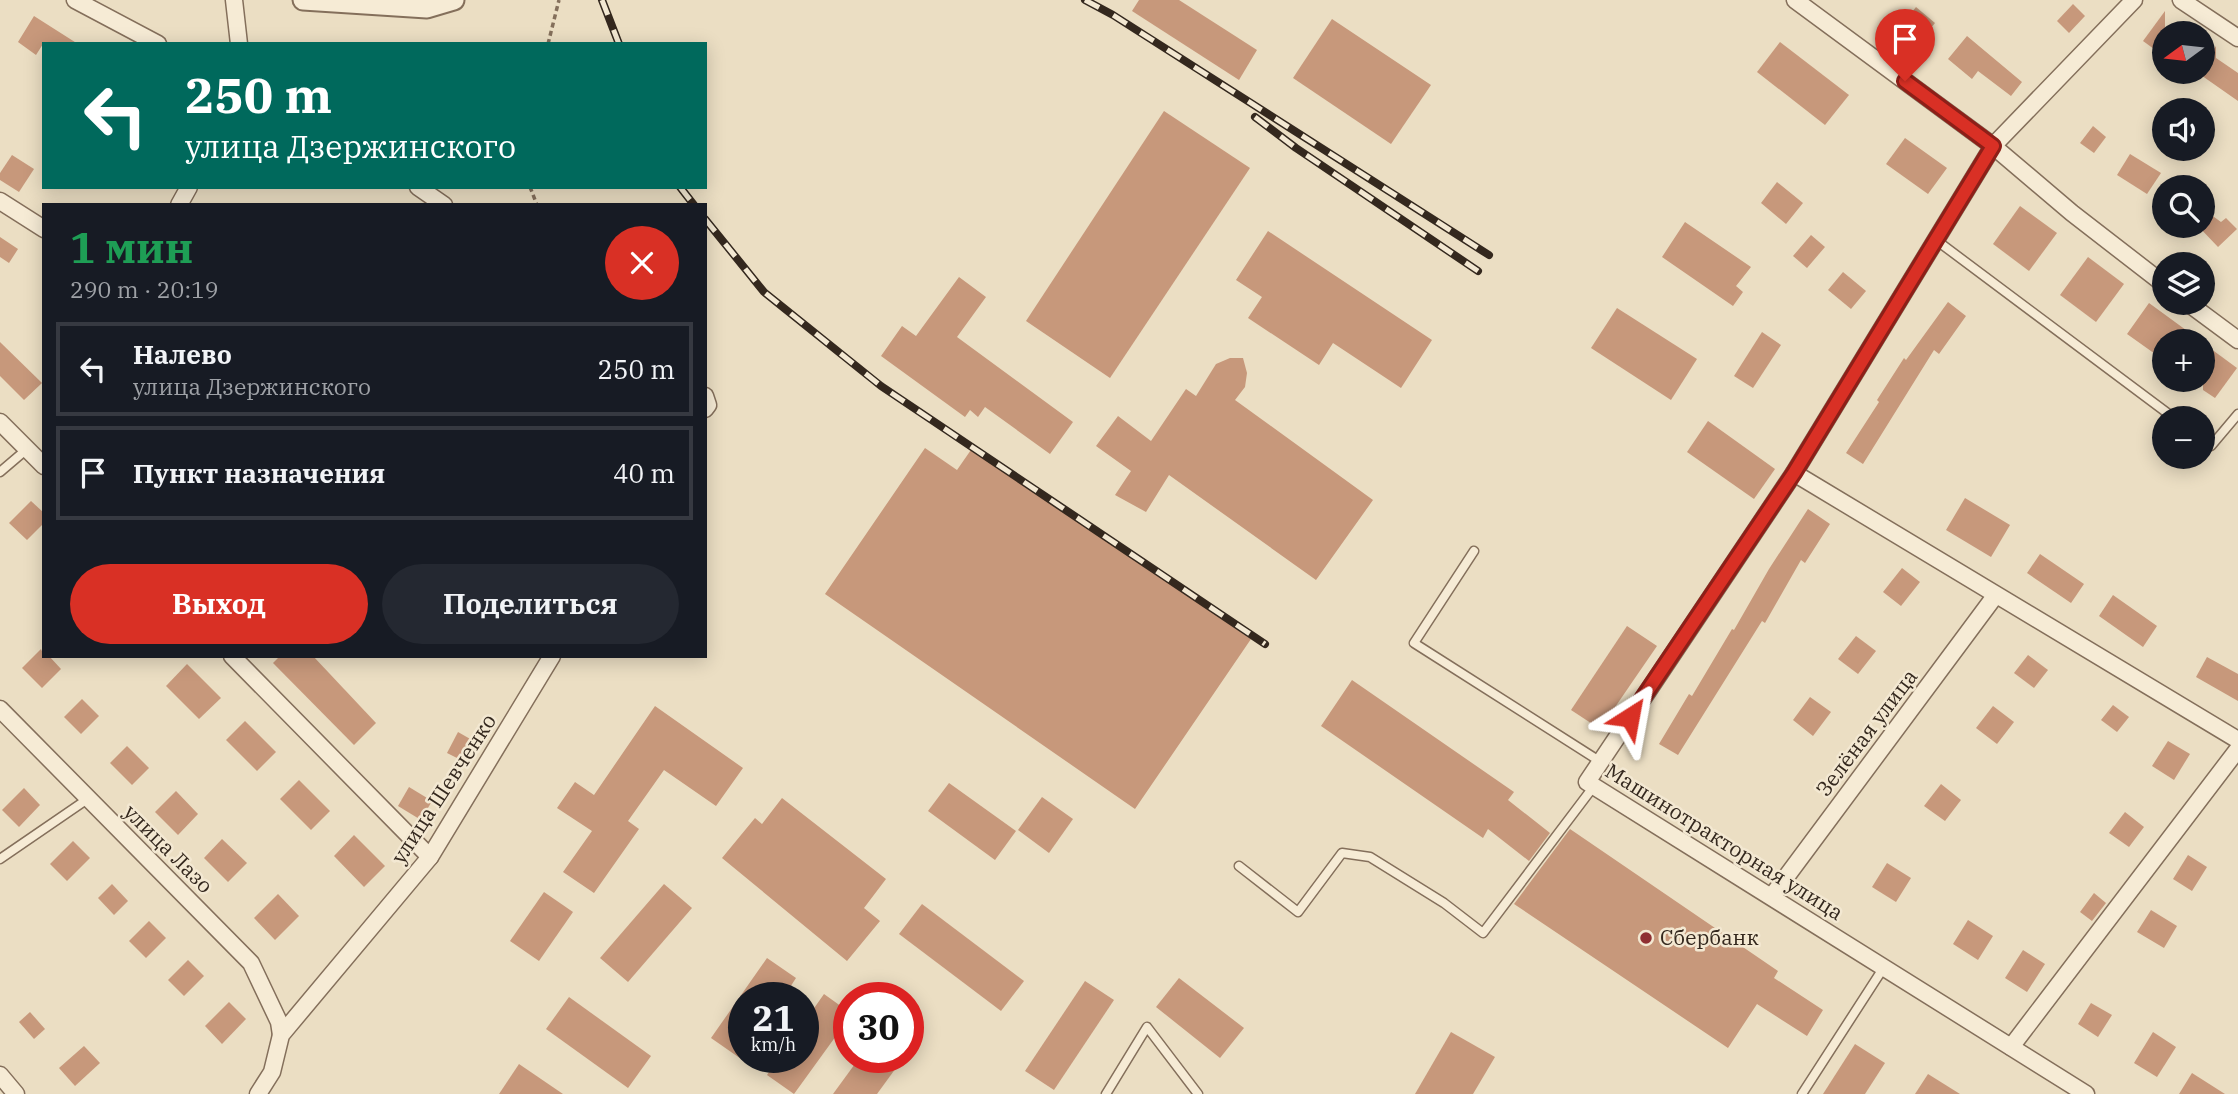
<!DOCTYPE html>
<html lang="ru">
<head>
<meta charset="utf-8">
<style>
	:root { --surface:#171b24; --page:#242831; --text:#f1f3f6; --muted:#9ea1a6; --line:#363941; --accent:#d93025 }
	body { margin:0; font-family:"IBM Plex Serif",serif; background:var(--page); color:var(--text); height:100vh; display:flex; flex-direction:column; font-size:26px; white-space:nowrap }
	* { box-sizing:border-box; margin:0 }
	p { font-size:23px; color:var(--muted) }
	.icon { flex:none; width:38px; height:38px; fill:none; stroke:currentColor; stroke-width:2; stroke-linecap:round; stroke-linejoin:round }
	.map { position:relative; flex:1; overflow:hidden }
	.drawer { position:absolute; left:42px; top:203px; width:665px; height:455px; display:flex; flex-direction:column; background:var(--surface); border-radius:0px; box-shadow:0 4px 18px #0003 }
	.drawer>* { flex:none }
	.guide { position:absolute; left:42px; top:42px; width:665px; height:147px; border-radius:0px; box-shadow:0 4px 18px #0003; background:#00695c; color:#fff; overflow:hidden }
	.needle { width:46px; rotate:255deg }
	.tools { position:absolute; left:2152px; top:21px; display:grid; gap:14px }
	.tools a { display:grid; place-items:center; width:63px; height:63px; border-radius:50%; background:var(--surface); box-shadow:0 4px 18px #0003; font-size:35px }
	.speed { position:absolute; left:728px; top:982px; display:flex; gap:14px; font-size:35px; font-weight:700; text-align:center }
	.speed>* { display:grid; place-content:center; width:91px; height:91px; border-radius:50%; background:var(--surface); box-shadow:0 4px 18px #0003; line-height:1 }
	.speed small { font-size:18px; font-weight:400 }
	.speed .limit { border:10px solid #d22; background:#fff; color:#111 }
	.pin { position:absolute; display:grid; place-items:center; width:60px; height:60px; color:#fff; margin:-72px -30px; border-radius:50% 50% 50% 0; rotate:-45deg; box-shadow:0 0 7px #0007 }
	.pin .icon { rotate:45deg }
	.me { position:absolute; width:77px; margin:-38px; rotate:34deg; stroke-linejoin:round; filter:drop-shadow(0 0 5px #0008) }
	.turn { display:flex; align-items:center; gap:24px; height:147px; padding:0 28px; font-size:32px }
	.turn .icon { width:91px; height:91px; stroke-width:2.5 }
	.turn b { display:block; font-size:49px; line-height:60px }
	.round { display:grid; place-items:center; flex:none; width:74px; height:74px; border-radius:37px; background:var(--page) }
	.headline { display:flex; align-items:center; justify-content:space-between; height:119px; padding:0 28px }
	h1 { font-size:42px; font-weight:700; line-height:52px; color:#1e9e55 }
	.primary-button { display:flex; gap:14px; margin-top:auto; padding:14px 28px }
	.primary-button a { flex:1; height:80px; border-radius:42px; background:var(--accent); color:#fff; font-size:28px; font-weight:700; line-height:80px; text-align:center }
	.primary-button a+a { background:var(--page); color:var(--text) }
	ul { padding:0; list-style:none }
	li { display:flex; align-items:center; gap:21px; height:94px; margin:0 14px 10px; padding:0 14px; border:4px solid var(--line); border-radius:0px }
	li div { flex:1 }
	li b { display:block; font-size:26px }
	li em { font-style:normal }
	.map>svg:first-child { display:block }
</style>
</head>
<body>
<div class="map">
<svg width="2238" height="1094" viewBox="0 0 2238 1094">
	<rect width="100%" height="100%" fill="#ebdec3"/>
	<g fill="#c7987b">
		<polygon points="1139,0 1179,0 1257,50 1239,80 1132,11"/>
		<polygon points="2073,4 2085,16 2069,33 2057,21"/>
		<polygon points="1916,7 1935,23 1921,40 1902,25"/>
		<polygon points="2165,11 2165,57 2143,41"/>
		<polygon points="34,16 78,44 43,44 36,55 18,42"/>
		<polygon points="1332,19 1431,85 1391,144 1293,78"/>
		<polygon points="1967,36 2022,82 2011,96 1978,71 1972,79 1948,59"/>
		<polygon points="1780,42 1849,95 1825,125 1757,72"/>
		<polygon points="2216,46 2216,58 2238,73 2238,101 2198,73 2203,72 2203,65"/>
		<polygon points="1164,111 1250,168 1110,378 1026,321"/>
		<polygon points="2093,126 2106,137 2094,153 2080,143"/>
		<polygon points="1905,138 1947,168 1928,194 1886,164"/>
		<polygon points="2130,154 2161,173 2147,194 2117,175"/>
		<polygon points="12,155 34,169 19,192 0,180 0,173"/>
		<polygon points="1777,182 1803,203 1786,224 1761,203"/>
		<polygon points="2020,206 2057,233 2029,271 1993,244"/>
		<polygon points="2203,209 2221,222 2226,218 2237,229 2218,247 2198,226 2203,226"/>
		<polygon points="1685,222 1751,267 1736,286 1743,292 1733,306 1662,257"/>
		<polygon points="1268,231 1432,340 1401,388 1333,343 1319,365 1248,318 1262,297 1236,280"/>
		<polygon points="1811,235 1825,247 1807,268 1793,256"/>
		<polygon points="0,237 18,249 9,263 0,257"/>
		<polygon points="2088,257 2124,284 2096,322 2060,295"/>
		<polygon points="1843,272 1866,291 1851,309 1828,290"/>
		<polygon points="959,277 986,297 957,337 1073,422 1050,454 985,407 978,417 970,410 965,417 881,356 902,326 916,336"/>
		<polygon points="1948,302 1966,316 1939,354 1934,350 1863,464 1846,453 1879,402 1877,400 1904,358 1906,360"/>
		<polygon points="2149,303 2201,341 2165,341 2165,361 2127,334"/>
		<polygon points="1617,308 1697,359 1671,400 1591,348"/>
		<polygon points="1762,332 1781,345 1753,388 1734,376"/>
		<polygon points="0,342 42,383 24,400 0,376"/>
		<polygon points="2203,343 2237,368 2215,398 2203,390"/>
		<polygon points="1230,358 1243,358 1247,373 1245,387 1235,400 1373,500 1316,580 1169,475 1146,512 1115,495 1131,471 1096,446 1118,416 1151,441 1186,389 1196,396 1216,364"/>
		<polygon points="1708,421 1775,469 1754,499 1687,452"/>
		<polygon points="973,447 1251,639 1135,809 825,594 925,448 957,470"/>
		<polygon points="1965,498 2010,525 1991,557 1946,530"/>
		<polygon points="31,501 44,513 44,523 27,540 9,523"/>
		<polygon points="1808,509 1830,524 1805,563 1801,560 1765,623 1762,621 1678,755 1659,744 1689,694 1692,696 1732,629 1734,630 1769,569"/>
		<polygon points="2040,554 2084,584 2071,603 2027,573"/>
		<polygon points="1902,568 1920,582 1901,606 1883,592"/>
		<polygon points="2113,595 2157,626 2143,647 2099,616"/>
		<polygon points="1627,626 1657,646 1600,729 1571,710"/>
		<polygon points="1856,636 1876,651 1858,674 1838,659"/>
		<polygon points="41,649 44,656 49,656 61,669 42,688 22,668"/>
		<polygon points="2028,655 2048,670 2034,688 2014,673"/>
		<polygon points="280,656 313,656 376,723 354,745 273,663"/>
		<polygon points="2207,657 2238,674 2238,701 2196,677"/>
		<polygon points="187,664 221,698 199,719 166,686"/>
		<polygon points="1352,680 1514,792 1508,800 1550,833 1529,861 1488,829 1483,838 1321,726"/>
		<polygon points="1810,697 1831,712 1813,736 1793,720"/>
		<polygon points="82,699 99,716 81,734 64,717"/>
		<polygon points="2113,705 2129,717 2117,732 2101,720"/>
		<polygon points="655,706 743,768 716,806 664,770 628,821 639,829 594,893 563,872 592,831 557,808 575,782 594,795"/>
		<polygon points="1993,706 2014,722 1997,744 1976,728"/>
		<polygon points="245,721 276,752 257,771 226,740"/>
		<polygon points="458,732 472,740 461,760 447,753"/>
		<polygon points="2168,741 2190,754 2174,780 2152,766"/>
		<polygon points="127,746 149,768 132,785 110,763"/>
		<polygon points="299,780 330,811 311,830 280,799"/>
		<polygon points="949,783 1016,831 995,860 928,811"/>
		<polygon points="1941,784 1961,800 1945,821 1924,806"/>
		<polygon points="409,787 432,801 421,820 398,806"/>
		<polygon points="24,788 40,805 19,827 2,810"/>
		<polygon points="176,791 198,814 178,835 155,812"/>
		<polygon points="1042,797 1073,819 1049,853 1018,830"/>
		<polygon points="782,798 886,879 864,908 880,921 847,961 722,858 755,818 762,824"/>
		<polygon points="2125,812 2144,827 2129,847 2109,833"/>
		<polygon points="1570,829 1778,971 1774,978 1823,1010 1807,1036 1757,1004 1728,1048 1514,904"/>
		<polygon points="354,835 385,866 364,887 334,856"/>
		<polygon points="222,839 247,863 228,882 204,858"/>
		<polygon points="73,841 90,858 67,881 50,864"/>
		<polygon points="2188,855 2207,867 2192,891 2173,879"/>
		<polygon points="1887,863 1911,878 1896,902 1872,887"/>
		<polygon points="112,884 128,901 114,915 98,898"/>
		<polygon points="664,884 692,908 628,982 600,958"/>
		<polygon points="544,892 573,912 539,961 510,941"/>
		<polygon points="2094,893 2106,903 2092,921 2080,912"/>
		<polygon points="278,894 299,916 275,940 254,918"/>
		<polygon points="922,904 1024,981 1001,1011 899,934"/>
		<polygon points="2151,910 2177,926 2164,948 2137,932"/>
		<polygon points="1968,920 1993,936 1978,960 1953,944"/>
		<polygon points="149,921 166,938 146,958 129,941"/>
		<polygon points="2023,950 2045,964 2027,992 2005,978"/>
		<polygon points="767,958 796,978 783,998 744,998 744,1061 711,1038"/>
		<polygon points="188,960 204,976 184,996 168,980"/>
		<polygon points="1179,978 1244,1028 1220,1058 1156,1007"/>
		<polygon points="1085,981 1114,1000 1054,1090 1025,1071"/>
		<polygon points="824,994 849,1012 849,1018 794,1094 767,1075 779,1057 803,1057 803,1024"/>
		<polygon points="569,997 651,1056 628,1088 546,1029"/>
		<polygon points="229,1002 246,1019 222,1044 205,1026"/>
		<polygon points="2091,1003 2112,1015 2098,1037 2078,1024"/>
		<polygon points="30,1012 45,1029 34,1039 19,1022"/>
		<polygon points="1451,1032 1495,1057 1473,1094 1415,1094"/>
		<polygon points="2153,1032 2176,1047 2157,1077 2134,1063"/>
		<polygon points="1855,1044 1885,1063 1865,1094 1823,1094"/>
		<polygon points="84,1046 100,1063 75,1086 59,1068"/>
		<polygon points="860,1057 904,1057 877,1094 833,1094"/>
		<polygon points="519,1064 563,1094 499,1094"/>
		<polygon points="2192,1073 2225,1094 2179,1094"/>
		<polygon points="1928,1074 1960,1094 1915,1094"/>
	</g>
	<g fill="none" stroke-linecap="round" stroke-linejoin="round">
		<g stroke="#846f5b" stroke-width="11">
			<g id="service">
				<polyline points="1936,240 2174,418"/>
				<polyline points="2203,440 2211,446 2238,414"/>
				<polyline points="0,472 27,449"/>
				<polyline points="1474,551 1414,643 1601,762"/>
				<polyline points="0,859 89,798"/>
				<polyline points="1239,866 1298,912 1342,853 1370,857 1444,903 1483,933 1594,786"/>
				<polyline points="1106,1094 1147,1027 1198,1094"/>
				<polyline points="1802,1094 1884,967"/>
			</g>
		</g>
		<g stroke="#846f5b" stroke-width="19">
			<g id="minor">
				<polyline points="75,0 158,44"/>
				<polyline points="234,0 239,44"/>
				<polyline points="1795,0 1993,146 2072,213 2165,285"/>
				<polyline points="2181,0 2238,38"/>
				<polyline points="418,187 444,205"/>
				<polyline points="0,201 44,229"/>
				<polyline points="179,205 189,187"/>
				<polyline points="2188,303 2238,340"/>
				<polyline points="705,396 708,405 705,409"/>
				<polyline points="0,422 44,466"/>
				<polyline points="1794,473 2238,740"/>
				<polyline points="232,656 430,857"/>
				<polyline points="0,709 251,963 279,1022 281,1035"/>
				<polyline points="1772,896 1995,596"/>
				<polyline points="2011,1047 2238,749"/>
				<polyline points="0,1075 16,1094"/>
				<polyline points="258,1094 272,1072 281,1035 430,857 552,656"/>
				<polyline points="2086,1094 1587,782 1794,473 1993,146 2134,0"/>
			</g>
		</g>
		<g stroke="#846f5b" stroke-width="23">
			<polyline id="tertiary" points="303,0 427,8 454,0"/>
		</g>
		<g stroke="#846f5b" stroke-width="3.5" stroke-dasharray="5 3.5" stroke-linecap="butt">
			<polyline points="548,44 559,0"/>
			<polyline points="530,187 537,205"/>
		</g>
		<use href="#service" stroke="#f6ebd5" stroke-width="8"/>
		<use href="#minor" stroke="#f6ebd5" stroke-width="16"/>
		<use href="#tertiary" stroke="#f6ebd5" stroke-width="19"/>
		<g stroke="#34281e" stroke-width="8">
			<g id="rail">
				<polyline points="602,0 619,44"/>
				<polyline points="1085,0 1113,15 1489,255"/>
				<polyline points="1255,117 1296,148 1478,271"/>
				<polyline points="680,187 694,205"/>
				<polyline points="705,219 764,292 881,386 1265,644"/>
			</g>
		</g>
		<use href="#rail" stroke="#f3e8d2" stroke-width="5" stroke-dasharray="16" stroke-linecap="butt"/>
	</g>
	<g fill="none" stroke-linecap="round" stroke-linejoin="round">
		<g stroke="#8d1f18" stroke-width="18">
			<polyline id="route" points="1630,717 1794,473 1993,146 1905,81"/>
		</g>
		<use href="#route" stroke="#d93025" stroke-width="12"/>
	</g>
	<circle fill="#8f2f32" stroke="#f3e8d2" stroke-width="2.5" cx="1646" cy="938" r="7"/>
	<g text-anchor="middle" stroke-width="5" stroke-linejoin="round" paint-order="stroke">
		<g font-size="21" fill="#34281e" stroke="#f3e8d2">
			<text transform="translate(1867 733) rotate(-53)" y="7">Зелёная улица</text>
			<text transform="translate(444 789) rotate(-57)" y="7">улица Шевченко</text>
			<text transform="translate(1724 842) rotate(32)" y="7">Машинотракторная улица</text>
			<text transform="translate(168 849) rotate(45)" y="7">улица Лазо</text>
		</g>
		<g font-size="21" fill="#34281e" stroke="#f3e8d2" text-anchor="start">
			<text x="1660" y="945">Сбербанк</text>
		</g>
	</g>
</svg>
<div class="tools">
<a><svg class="needle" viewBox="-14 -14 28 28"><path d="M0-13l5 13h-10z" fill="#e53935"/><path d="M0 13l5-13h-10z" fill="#9ea1a6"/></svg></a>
<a><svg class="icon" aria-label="sound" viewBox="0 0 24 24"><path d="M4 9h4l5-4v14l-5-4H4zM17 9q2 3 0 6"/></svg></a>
<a><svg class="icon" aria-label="search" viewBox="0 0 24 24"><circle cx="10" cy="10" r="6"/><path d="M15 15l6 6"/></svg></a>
<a><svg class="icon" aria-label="layers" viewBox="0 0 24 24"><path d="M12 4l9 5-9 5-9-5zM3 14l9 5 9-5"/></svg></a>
<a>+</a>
<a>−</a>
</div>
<div class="speed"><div>21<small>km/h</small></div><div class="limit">30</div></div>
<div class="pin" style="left:1905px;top:81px;background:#d93025"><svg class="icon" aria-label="arrive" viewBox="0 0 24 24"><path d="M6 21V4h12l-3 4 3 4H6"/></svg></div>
<svg class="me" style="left:1630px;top:717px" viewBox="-20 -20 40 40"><path d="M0-17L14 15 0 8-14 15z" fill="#d93025" stroke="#fff" stroke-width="4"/></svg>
<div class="guide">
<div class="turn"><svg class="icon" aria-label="left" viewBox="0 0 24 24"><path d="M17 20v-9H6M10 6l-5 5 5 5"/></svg><div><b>250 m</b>улица Дзержинского</div></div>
</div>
<section class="drawer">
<div class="headline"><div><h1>1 мин</h1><p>290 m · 20:19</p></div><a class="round" style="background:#d93025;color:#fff"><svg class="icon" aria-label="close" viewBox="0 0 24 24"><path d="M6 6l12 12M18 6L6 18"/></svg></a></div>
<ul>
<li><svg class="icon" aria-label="left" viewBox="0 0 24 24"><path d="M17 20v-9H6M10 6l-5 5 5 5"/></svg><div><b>Налево</b><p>улица Дзержинского</p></div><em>250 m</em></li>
<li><svg class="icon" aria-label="arrive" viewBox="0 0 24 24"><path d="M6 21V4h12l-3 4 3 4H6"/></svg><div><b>Пункт назначения</b></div><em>40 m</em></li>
</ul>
<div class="primary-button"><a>Выход</a><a>Поделиться</a></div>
</section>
</div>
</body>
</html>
